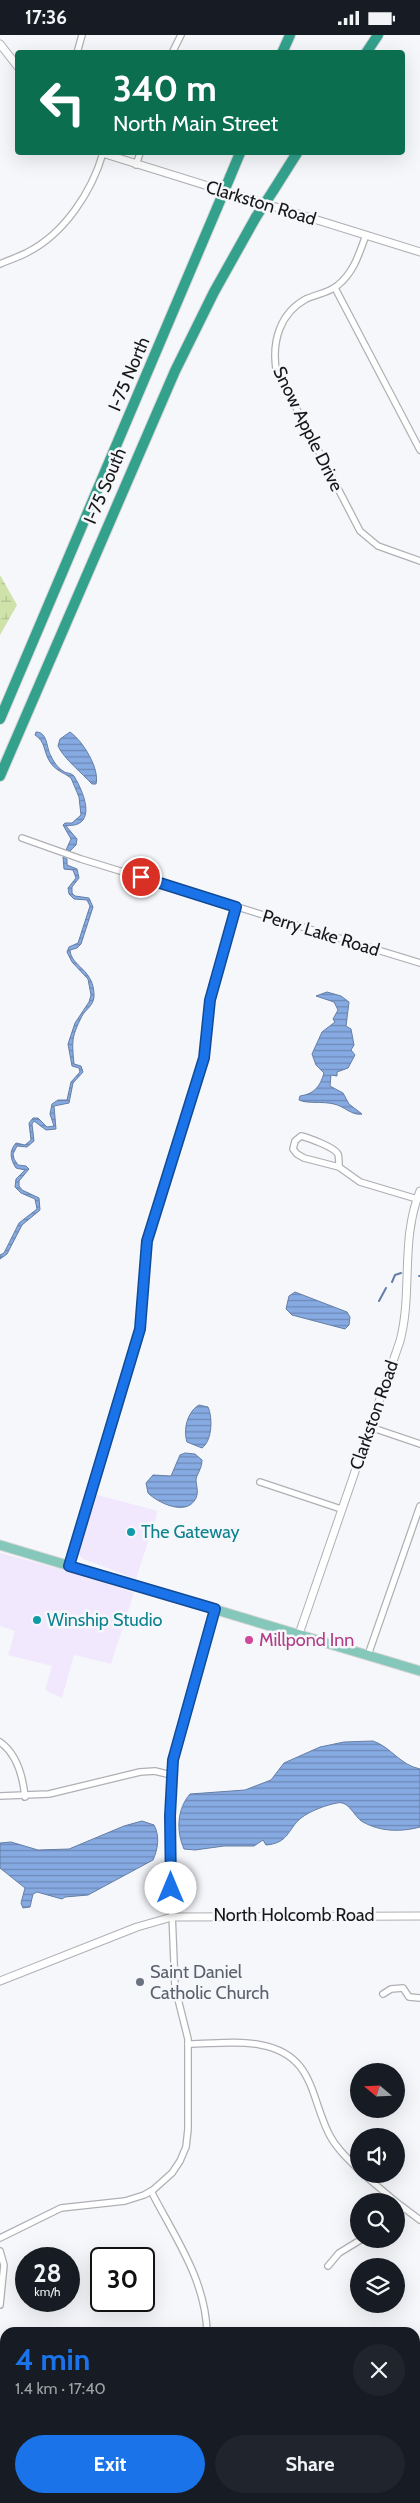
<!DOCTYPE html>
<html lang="en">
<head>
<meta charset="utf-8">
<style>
	:root { --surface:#171b24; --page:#20242c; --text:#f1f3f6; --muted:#9ea1a6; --accent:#1a73e8 }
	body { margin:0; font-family:Cabin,sans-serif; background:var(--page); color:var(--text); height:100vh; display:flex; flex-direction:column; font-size:19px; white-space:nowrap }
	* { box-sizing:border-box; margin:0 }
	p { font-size:16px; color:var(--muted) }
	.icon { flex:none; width:28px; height:28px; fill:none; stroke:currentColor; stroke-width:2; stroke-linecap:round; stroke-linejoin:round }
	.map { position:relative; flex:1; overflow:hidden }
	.drawer { position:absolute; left:0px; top:2292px; width:420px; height:176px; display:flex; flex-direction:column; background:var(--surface); border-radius:15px 15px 0 0; box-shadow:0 5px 20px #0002 }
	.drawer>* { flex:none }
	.banner { position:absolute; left:15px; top:15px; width:390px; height:105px; border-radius:5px; box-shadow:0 5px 20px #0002; background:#0b6e4f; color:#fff; overflow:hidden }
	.needle { width:32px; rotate:289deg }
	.tools { position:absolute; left:350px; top:2028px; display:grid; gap:10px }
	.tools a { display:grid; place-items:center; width:55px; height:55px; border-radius:50%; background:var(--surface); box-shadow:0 5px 20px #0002; font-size:25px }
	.speed { position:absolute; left:15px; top:2212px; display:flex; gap:10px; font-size:25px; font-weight:700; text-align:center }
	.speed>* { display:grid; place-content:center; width:65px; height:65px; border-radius:50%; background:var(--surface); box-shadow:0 5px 20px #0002; line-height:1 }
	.speed small { font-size:12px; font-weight:400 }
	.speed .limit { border:2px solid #111; border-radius:8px; background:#fff; color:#111 }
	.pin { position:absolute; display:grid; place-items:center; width:42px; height:42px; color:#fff; margin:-21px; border:2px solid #fff; border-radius:50%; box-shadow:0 1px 5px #0007 }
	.me { position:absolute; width:55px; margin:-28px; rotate:0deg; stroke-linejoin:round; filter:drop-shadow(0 0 4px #0008) }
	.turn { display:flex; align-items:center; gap:18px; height:105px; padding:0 15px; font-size:22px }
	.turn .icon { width:65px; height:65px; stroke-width:2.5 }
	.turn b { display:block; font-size:35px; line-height:42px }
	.round { display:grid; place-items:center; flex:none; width:52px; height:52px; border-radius:26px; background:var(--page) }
	.summary { display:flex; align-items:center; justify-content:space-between; height:85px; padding:0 15px }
	h1 { font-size:30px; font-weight:700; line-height:38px; color:var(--accent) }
	.cta { display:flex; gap:10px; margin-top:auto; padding:10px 15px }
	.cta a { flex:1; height:58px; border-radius:30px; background:var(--accent); color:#fff; font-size:20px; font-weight:700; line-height:58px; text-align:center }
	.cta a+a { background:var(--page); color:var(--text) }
	.status { display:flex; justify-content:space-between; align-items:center; height:35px; padding:0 25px; background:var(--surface); direction:ltr }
	.status svg { height:14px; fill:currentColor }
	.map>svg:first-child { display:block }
</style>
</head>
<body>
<div class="status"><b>17:36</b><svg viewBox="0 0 49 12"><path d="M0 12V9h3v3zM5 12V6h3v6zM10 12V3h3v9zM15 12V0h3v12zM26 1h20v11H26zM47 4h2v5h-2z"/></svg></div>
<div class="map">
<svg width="420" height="2468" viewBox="0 0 420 2468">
	<defs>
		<pattern id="wetland-marsh" width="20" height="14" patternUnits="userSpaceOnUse" patternTransform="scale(1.25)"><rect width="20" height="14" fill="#cee2a9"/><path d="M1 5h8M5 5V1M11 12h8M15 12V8" fill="none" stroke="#b0c191"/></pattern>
		<pattern id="water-rules" width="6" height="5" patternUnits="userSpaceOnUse" patternTransform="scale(1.25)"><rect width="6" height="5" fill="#86aae2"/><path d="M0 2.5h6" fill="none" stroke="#6d89b6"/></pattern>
	</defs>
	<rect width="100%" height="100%" fill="#f5f7fb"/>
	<g fill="#f2e8fd">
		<polygon points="94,1459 158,1476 136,1544 83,1524 77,1517"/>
		<polygon points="0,1518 91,1542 134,1558 111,1629 74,1620 62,1663 45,1655 52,1631 8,1620 15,1596 0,1591"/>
	</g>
	<polygon fill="url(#wetland-marsh)" points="0,540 17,570 0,600"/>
	<g fill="url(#water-rules)" stroke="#657ea5">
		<path d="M36,697C48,697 46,713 51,721C53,726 58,733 63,736C67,739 70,737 74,741C80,751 93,777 81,787C76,791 71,790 66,791L77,804L76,810L70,816L66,815L71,804L63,790L65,788H72L81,780L79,762L71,743C63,737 56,736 50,727C43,716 46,707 35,700Z"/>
		<path d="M70,697C83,706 100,734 96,749H92C82,738 64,724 58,711L60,704Z"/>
		<path d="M63,822L67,824V830L77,834L79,843L72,852V858L75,861L89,863L93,872L81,909L77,913L70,915C71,932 95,934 94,962C93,971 86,974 82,981C71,1003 72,1006 74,1029L81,1031L83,1037L73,1048L69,1068L54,1071L56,1094L46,1095L34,1086L32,1089L34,1106L27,1112L17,1111L13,1119L14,1124L18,1130L26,1131L29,1134L19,1146V1151L22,1155L39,1163L40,1175L22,1190L7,1219L0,1224V1220L4,1218L19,1188L37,1174L35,1164L21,1158L15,1152L16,1144L25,1135L16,1133C10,1124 9,1116 16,1108L25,1110L31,1105L29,1088L33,1083H38L47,1092L54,1091L50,1079L52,1069L58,1065H67L71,1047L80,1037L79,1033L72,1031L68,1009L75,988L89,967L91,960L88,944L72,927L67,917L69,912L78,908L90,871L87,865L74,864L69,859L68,853L76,843L73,835L64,834Z"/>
		<path d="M327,957L341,961L349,967L346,991L351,994L354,1010L351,1015L355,1020L348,1033L337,1037V1041L331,1040L330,1051L343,1058L349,1069L362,1079C352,1081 344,1071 334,1069C322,1066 307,1069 299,1065L300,1061C314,1059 320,1052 324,1038L316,1030L312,1019L322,997L335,987L333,984L338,975L334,967L316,961Z"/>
		<polygon points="295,1257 347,1277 350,1282 349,1290 345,1294 292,1280 286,1274 289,1261"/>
		<path d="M199,1370L208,1372C213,1383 212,1406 202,1413L187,1407C183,1395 187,1377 199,1370Z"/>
		<path d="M185,1418L195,1419L202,1425C202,1433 198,1437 196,1444C196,1451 199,1456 196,1463C187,1482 158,1468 148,1458L146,1448L153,1440L171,1441L180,1420Z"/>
		<path d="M373,1706C391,1712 400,1730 420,1734V1792C401,1797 381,1797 363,1787C354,1782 349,1765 337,1768C326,1770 310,1776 301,1783C287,1795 289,1808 266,1810L263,1805L254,1811H224L195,1815L184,1814C176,1796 177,1774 190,1759L245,1755L271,1745L284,1728L320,1712L344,1707Z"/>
		<path d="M142,1786L154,1790C160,1801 158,1814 153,1825L88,1860L65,1862L62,1864L37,1857L33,1859L30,1872L23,1873L21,1868L25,1853L0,1833V1808L11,1807L38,1815L69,1814L124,1791Z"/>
	</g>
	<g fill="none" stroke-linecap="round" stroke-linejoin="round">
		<g stroke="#657ea5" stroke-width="2">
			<polyline points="419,1241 420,1241"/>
			<polyline points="392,1247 395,1240 401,1238"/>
			<polyline points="379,1266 386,1253"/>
		</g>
		<g stroke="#afb0b4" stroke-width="8">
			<g id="minor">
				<polyline points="77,18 82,0"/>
				<polyline points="172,18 181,0"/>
				<polyline points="136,130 140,118"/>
				<path d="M366,200C359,219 354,237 338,250C329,258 317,259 306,264C280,278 272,306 276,334L360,496L378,511L420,526"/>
				<path d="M0,229C9,225 19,222 28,217C65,198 92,156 103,118"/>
				<polyline points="335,253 420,415"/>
				<polyline points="22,803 81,824 420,928"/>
				<path d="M339,1132C339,1128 339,1123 338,1119C334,1112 309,1103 301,1101L295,1106L293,1114L297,1119L304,1123L339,1132L360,1147L417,1164"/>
				<polyline points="370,1392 420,1409"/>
				<polyline points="260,1447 341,1474"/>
				<polyline points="69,1531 140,1294 147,1206 204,1023 210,965 236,872"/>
				<polyline points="368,1620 420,1471"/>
				<path d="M0,1707C17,1719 23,1742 25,1762"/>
				<polyline points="0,1761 49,1759 140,1737 155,1736 171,1740"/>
				<polyline points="383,1959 391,1954 403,1953 409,1962 420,1963"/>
				<path d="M188,2009C211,2009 238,2005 261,2010C314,2020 310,2061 329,2099C336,2113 348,2124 359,2135"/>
				<polyline points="363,2139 395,2166"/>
				<path d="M151,2156C174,2201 206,2245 207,2298"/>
				<polyline points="396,2167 420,2185"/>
				<polyline points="396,2181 404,2173"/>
				<polyline points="0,2203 61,2173 125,2166 144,2160 153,2155 172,2138 180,2126 186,2112 188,2094 188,2004 175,1952 171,1853 171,1740 185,1677 215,1574"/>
				<polyline points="0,2216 4,2230 0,2270"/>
				<polyline points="328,2231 339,2218 362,2204"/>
				<polyline points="415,2357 420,2357"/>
				<polyline points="0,2456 5,2461"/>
				<polyline points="7,2464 12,2468"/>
				<polyline points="309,2468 309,2464"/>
			</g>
		</g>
		<g stroke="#afb0b4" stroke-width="9">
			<g id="tertiary">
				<polyline points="0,9 18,32"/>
				<polyline points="102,118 420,217"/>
				<path d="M299,1599L400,1306C413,1257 400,1205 420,1156"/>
				<polyline points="0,1946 137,1892 172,1882 420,1881"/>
			</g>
		</g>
		<g stroke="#d5d5d5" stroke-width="11">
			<polyline id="primary" points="0,1510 420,1636"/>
		</g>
		<g stroke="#d5d5d5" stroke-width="12">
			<g id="motorway">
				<polyline points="282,18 290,0"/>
				<polyline points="366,18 378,0"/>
				<polyline points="230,142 240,118"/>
				<polyline points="273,156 297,118"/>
				<polyline points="0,684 217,173"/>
				<polyline points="0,741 175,336 214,257 256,182"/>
			</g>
		</g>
		<use href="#minor" stroke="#fff" stroke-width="5.5"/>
		<use href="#tertiary" stroke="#fff" stroke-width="7"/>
		<use href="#primary" stroke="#85c7ba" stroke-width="9"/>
		<use href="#motorway" stroke="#33a18c" stroke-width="10"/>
		<g stroke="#d5d5d5" stroke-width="12" stroke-linecap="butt">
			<g id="motorway-bridge">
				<polyline points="217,173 230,142"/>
				<polyline points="256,182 273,156"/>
			</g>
		</g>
		<use href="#motorway-bridge" stroke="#33a18c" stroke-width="10"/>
	</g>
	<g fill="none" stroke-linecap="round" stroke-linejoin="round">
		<g stroke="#114b97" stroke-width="12">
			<polyline id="route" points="141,842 236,872 210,965 204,1023 147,1206 140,1294 69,1531 215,1574 173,1725 170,1781 171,1853"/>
		</g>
		<use href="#route" stroke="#1a73e8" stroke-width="9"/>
	</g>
	<g fill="#0f9aa8" stroke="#f5f7fb" stroke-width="2">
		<circle cx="131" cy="1497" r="5"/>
		<circle cx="37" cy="1585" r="5"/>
	</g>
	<circle fill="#d1479c" stroke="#f5f7fb" stroke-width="2" cx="249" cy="1605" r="5"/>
	<circle fill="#6b7280" stroke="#f5f7fb" stroke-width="2" cx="140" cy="1947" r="5"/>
	<g text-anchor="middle" stroke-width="5" stroke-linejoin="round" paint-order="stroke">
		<g font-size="18" fill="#171718" stroke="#f5f7fb">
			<text transform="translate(261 168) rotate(17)" y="6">Clarkston Road</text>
			<text transform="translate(129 339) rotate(-67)" y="6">I-75 North</text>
			<text transform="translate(308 394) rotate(64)" y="6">Snow Apple Drive</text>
			<text transform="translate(105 451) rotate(-67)" y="6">I-75 South</text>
			<text transform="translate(321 898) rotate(17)" y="6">Perry Lake Road</text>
			<text transform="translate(374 1380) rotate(-71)" y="6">Clarkston Road</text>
			<text x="294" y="1886">North Holcomb Road</text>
		</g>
		<g font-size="18" fill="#0d838f" stroke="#f5f7fb" text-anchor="start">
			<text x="141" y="1503">The Gateway</text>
			<text x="47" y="1591">Winship Studio</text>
		</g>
		<g font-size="18" fill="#b23c85" stroke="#f5f7fb" text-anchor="start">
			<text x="259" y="1611">Millpond Inn</text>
		</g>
		<g font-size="18" fill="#5b616d" stroke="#f5f7fb" text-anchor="start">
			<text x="150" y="1943">Saint Daniel<tspan x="150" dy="21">Catholic Church</tspan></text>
		</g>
	</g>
</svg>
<div class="tools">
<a><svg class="needle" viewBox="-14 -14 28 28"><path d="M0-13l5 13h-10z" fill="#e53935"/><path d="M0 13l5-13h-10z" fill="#9ea1a6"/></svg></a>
<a><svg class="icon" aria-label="sound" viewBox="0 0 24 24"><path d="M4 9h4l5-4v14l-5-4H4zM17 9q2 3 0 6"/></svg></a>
<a><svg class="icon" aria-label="search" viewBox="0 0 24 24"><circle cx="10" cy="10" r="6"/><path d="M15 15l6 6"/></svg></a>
<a><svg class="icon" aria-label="layers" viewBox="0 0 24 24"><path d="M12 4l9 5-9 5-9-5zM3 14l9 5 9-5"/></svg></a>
</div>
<div class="speed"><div>28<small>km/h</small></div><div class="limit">30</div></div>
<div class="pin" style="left:141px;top:842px;background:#d93025"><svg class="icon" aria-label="arrive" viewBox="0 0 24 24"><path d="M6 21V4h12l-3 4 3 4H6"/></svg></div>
<svg class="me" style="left:171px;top:1853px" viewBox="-20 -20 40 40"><circle r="19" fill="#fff"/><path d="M0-13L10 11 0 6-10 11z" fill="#1a73e8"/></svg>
<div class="banner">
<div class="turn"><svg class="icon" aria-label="left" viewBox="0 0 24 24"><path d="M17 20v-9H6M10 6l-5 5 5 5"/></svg><div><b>340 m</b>North Main Street</div></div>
</div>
<section class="drawer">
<div class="summary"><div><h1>4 min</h1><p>1.4 km · 17:40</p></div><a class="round"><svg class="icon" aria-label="close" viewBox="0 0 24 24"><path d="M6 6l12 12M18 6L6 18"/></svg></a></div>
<div class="cta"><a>Exit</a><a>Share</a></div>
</section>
</div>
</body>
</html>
